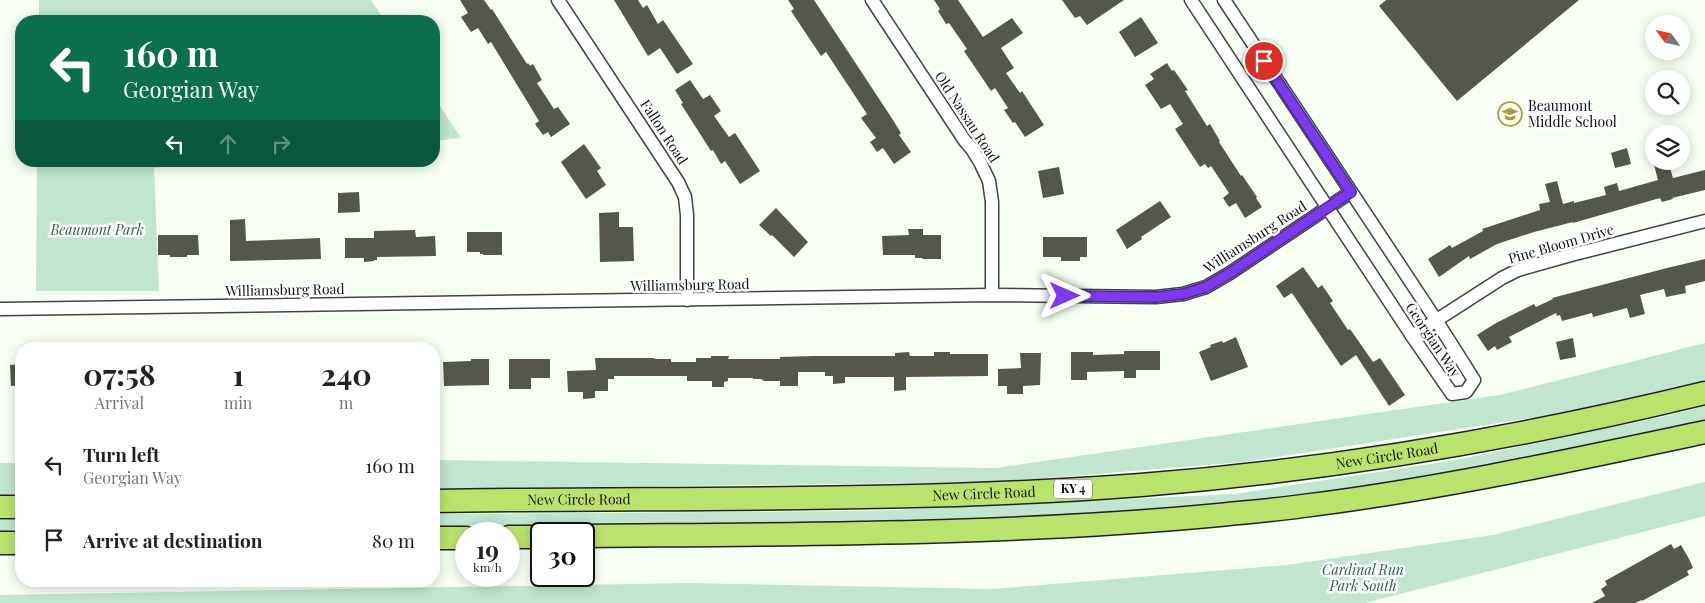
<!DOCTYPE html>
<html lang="en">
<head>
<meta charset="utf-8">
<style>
	:root { --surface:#fff; --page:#f6f6f6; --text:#222; --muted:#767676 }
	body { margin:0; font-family:"Playfair Display",serif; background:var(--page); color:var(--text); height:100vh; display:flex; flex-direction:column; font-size:19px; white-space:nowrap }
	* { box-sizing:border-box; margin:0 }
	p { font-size:16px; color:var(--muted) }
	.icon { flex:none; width:28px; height:28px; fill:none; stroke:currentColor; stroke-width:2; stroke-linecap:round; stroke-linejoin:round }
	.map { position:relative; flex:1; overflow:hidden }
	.details { position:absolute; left:15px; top:342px; width:425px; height:245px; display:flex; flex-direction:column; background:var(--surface); border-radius:20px; box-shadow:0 2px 12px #0003 }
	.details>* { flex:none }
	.guide { position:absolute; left:15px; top:15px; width:425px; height:152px; border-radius:20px; box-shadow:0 2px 12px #0003; background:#0b6e4f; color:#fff; overflow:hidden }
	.needle { width:32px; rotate:303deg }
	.tools { position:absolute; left:1645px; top:15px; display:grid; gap:10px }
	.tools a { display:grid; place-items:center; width:45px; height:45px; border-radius:50%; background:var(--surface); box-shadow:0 2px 12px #0003; font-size:25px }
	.speed { position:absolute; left:455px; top:522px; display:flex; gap:10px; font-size:25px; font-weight:700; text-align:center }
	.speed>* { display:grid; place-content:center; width:65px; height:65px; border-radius:50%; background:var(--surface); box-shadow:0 2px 12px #0003; line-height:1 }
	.speed small { font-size:12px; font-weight:400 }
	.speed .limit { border:2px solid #111; border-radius:8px; background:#fff; color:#111 }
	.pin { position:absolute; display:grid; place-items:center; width:42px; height:42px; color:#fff; margin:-21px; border:2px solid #fff; border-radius:50%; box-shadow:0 1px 5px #0007 }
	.me { position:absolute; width:55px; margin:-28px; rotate:90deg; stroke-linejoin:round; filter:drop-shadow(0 0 4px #0008) }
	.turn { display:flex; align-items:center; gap:18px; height:105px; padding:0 25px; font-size:22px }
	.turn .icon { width:65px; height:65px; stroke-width:2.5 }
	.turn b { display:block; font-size:35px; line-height:42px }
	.lanes { display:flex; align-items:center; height:48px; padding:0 25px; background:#0003; justify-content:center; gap:25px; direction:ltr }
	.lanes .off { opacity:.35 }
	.eta { display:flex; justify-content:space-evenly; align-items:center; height:85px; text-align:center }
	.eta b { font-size:30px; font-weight:700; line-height:35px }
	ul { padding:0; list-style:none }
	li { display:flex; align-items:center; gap:15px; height:75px; padding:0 25px }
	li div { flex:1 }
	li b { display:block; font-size:19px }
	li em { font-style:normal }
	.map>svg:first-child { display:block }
</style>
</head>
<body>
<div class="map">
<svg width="1705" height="603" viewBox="0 0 1705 603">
	<rect width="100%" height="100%" fill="#f7fef4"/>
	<g fill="#c1e5ce">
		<polygon points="39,0 371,0 385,21 39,21"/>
		<polygon points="434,97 461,138 434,141"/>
		<polygon points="37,161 218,161 154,168 159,291 36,291"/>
		<polygon points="1705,343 1705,380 1563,413 1244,462 997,482 434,489 434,460 996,468 1500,395"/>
		<polygon points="1705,406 1705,421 1449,476 1236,506 960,523 767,527 434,529 434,514 872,511 1235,494 1456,460 1671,415"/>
		<polygon points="0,463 21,463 21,494 0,495"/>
		<polygon points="1705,482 1705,516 1365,603 0,603 0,595 687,583 992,589 1287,565 1493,535"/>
		<polygon points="21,519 21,534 0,534 0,520"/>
	</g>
	<g fill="#55574e">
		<polygon points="460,0 484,0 491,10 492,9 527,64 528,63 530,66 533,64 542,80 537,83 554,109 558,107 570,124 551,137 548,132 543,135 535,124 539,121 491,42 488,44 478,28 471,32 461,17 468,13"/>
		<polygon points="614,0 638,0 643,8 647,5 658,24 663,20 693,64 677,74 660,48 648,56"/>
		<polygon points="788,0 814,0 893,120 901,133 899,135 911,152 894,164 883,148 877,152 870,142 876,138 861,118 867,114 826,52 821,56 791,11 794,9"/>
		<polygon points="934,0 958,0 983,37 1012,18 1023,33 1001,48 1014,68 1006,73 1020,93 1022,91 1044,125 1025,137 1015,122 1013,123 1004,110 1008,108 995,88 991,91 964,51 967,49 949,23 946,24 938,11 940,9"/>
		<polygon points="1062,0 1124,0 1087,25 1080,16 1075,18"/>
		<polygon points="1386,0 1579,0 1457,101 1379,6"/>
		<polygon points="1141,17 1158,43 1135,57 1119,32"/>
		<polygon points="1167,63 1172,71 1174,70 1188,90 1185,91 1207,126 1210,124 1220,141 1219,142 1241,176 1242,175 1257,197 1256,198 1262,207 1245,218 1236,203 1229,207 1223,198 1229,193 1211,166 1208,168 1205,164 1200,167 1175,129 1183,124 1170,104 1161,109 1145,85 1154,79 1150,74"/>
		<polygon points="690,80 703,99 710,95 721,111 714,116 729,137 735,133 760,171 740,184 725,161 721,164 713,150 711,151 681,104 683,103 675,90"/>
		<polygon points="584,144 601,168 597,171 606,185 586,199 561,162"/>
		<polygon points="1627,148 1631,164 1615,168 1611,153"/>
		<polygon points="1653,161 1668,161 1673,178 1705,170 1705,190 1672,198 1673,199 1662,202 1660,198 1573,223 1573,222 1534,232 1497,244 1470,259 1469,256 1439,277 1428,259 1450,245 1452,248 1483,231 1482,229 1540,210 1539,204 1550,202 1545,184 1557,181 1563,204 1574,201 1574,203 1606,195 1604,187 1617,183 1619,191 1658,180"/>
		<polygon points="1059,167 1064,194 1043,198 1038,171"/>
		<polygon points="359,192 360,212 338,213 338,193"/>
		<polygon points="1160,201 1171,217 1141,237 1142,239 1127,249 1116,230"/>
		<polygon points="776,208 808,242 794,257 772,235 771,236 759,225"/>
		<polygon points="619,212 619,227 633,227 634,261 600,262 599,213"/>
		<polygon points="245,219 246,241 320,238 321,259 230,261 230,220"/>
		<polygon points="908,229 923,229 923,235 941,235 941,259 922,259 923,258 915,258 915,255 883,255 882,236 909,235"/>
		<polygon points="415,230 416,237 435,236 436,256 377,257 377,260 374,260 374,261 364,262 364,258 345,258 345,238 374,238 374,231"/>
		<polygon points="467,232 502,232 502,255 483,255 483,254 480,254 480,252 467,252"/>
		<polygon points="158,235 198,235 199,255 187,255 187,257 170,257 170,255 158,255"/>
		<polygon points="1043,237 1087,237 1087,257 1080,257 1080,261 1061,261 1061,257 1043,257"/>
		<polygon points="1705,259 1705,281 1685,286 1686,293 1666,297 1664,289 1640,295 1645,314 1630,318 1627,308 1593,317 1592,313 1562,321 1560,315 1557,316 1556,313 1509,337 1512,342 1497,350 1495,346 1488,351 1477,335 1496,323 1534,304 1536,307 1553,299 1552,298 1667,268"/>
		<polygon points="1303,267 1318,288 1322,285 1333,301 1330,303 1348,330 1350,329 1373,362 1380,358 1405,395 1389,406 1356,355 1341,366 1292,293 1284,298 1276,286"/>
		<polygon points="1236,337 1248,367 1211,381 1199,352 1211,347 1210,345 1222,341 1223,343"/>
		<polygon points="1573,338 1576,357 1560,360 1556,342"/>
		<polygon points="1124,351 1160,351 1160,370 1136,370 1136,378 1124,378 1124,371 1087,372 1087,380 1071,380 1071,352 1093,352 1093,355 1124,354"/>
		<polygon points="909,352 910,356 934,356 934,352 950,352 950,354 988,354 988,376 906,377 906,390 894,391 894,377 845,377 845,383 833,384 833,376 825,376 825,372 798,372 798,386 780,386 780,381 764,381 761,379 753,379 753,378 728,378 728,381 724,382 724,387 712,387 712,381 687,381 687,376 614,376 614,379 608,379 608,391 595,391 595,398 583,399 583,392 568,392 567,371 596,370 595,358 654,358 655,359 671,359 671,362 696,362 696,358 711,358 711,356 729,356 728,359 780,359 780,357 813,356 895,356 895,353"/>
		<polygon points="1020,353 1041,353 1040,385 1023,386 1023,394 1007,394 1007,386 998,386 998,369 1021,368"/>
		<polygon points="471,359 489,359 489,385 444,386 443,362 471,361"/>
		<polygon points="509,359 550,359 550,378 531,378 531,389 509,389"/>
		<polygon points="21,364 21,385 11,386 10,365"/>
		<polygon points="1671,544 1674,549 1681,545 1689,559 1693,568 1687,571 1689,575 1642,601 1642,600 1635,603 1592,603 1605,596 1601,589 1607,585 1605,581"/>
	</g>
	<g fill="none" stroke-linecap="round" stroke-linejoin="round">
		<g stroke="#434343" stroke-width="15">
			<g id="minor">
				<polyline points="558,0 678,182 685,197 687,215 687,300"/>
				<polyline points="872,0 965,141 972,149 980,162 989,181 992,202 992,295"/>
				<polyline points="1191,0 1412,336 1452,394 1466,392 1474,380 1436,320 1224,0"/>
				<polyline points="0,309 992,295 1156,297 1183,294 1206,287 1230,273 1351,192"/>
				<polyline points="1412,336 1502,278 1518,270 1571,255 1705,221"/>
			</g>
		</g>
		<g stroke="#212121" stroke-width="25">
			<g id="motorway">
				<path id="s1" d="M434,501C669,497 906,503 1141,485C1331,470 1520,438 1705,393"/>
				<polyline points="0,507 21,507"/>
				<path d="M584,536C796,534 1008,535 1219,515C1247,512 1275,510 1303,506C1439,489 1572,460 1705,432"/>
				<polyline points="509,537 541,537"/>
				<polyline points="434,538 466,538"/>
				<polyline points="0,543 21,543"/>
			</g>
		</g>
		<use href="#minor" stroke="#fff" stroke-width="12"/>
		<use href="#motorway" stroke="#bae36d" stroke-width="22"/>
	</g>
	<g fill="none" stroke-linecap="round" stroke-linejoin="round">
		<g stroke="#51269a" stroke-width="12">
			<polyline id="route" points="1065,296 1156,297 1183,294 1206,287 1230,273 1351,192 1264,61"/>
		</g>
		<use href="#route" stroke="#7c3aed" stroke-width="9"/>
	</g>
	<defs>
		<g id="school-ring" transform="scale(1.25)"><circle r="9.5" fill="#fff" stroke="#b09d38" stroke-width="1.5"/><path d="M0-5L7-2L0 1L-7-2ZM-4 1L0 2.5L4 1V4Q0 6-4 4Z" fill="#b09d38"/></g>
	</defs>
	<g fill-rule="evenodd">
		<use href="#school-ring" x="1510" y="114"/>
	</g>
	<g text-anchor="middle" stroke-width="5" stroke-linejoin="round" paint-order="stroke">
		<rect fill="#fff" stroke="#585858" stroke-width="1" x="1054" y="479.5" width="38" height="19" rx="4"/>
		<g font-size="12" font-weight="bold" fill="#101010">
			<text x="1073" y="493">KY 4</text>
		</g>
		<g font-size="14" fill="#101010" stroke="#fff" text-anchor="start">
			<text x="1528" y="111">Beaumont<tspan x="1528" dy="16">Middle School</tspan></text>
		</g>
		<g font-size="14" fill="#101010" stroke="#fff">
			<text transform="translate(967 117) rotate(57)" y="5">Old Nassau Road</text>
			<text transform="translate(664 132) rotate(57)" y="5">Fallon Road</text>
			<text transform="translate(1255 237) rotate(-33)" y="5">Williamsburg Road</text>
			<text transform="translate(1561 244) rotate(-16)" y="5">Pine Bloom Drive</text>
			<text transform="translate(690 285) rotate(-1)" y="5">Williamsburg Road</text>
			<text transform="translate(285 290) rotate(-1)" y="5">Williamsburg Road</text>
			<text transform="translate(1433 340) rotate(56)" y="5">Georgian Way</text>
			<text dy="5" stroke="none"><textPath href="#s1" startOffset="955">New Circle Road</textPath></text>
			<text dy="5" stroke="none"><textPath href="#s1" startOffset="550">New Circle Road</textPath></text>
			<text dy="5" stroke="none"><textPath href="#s1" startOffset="145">New Circle Road</textPath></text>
		</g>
		<g font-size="14" font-style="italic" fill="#27614e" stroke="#fff">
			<text x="97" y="235">Beaumont Park</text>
			<text x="1363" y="575">Cardinal Run<tspan x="1363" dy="16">Park South</tspan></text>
		</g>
	</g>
</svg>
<div class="tools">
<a><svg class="needle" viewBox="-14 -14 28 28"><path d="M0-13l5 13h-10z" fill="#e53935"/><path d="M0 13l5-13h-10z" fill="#767676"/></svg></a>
<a><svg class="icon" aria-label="search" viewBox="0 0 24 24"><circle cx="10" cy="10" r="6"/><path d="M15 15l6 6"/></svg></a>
<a><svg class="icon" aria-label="layers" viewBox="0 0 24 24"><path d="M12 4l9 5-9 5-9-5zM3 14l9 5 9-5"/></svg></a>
</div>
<div class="speed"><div>19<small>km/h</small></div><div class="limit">30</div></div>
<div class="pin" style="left:1264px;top:61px;background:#d93025"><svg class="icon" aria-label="arrive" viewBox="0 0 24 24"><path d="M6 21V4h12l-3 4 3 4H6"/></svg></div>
<svg class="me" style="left:1065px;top:296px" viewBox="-20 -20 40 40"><path d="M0-17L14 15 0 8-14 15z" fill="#7c3aed" stroke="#fff" stroke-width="4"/></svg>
<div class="guide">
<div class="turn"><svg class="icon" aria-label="left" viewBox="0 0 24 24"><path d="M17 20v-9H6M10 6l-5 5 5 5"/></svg><div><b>160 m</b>Georgian Way</div></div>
<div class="lanes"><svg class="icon" aria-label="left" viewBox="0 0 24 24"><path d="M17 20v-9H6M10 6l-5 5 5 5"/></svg><svg class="icon off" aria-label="ahead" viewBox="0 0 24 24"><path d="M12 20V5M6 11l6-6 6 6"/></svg><svg class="icon off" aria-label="right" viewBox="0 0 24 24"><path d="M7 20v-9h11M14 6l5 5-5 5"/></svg></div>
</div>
<section class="details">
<div class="eta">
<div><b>07:58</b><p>Arrival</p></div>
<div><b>1</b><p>min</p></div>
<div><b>240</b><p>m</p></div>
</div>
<ul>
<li><svg class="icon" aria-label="left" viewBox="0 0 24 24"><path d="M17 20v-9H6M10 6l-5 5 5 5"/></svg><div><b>Turn left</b><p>Georgian Way</p></div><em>160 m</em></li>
<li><svg class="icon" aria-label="arrive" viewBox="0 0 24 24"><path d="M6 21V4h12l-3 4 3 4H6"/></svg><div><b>Arrive at destination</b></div><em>80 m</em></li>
</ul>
</section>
</div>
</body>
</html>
